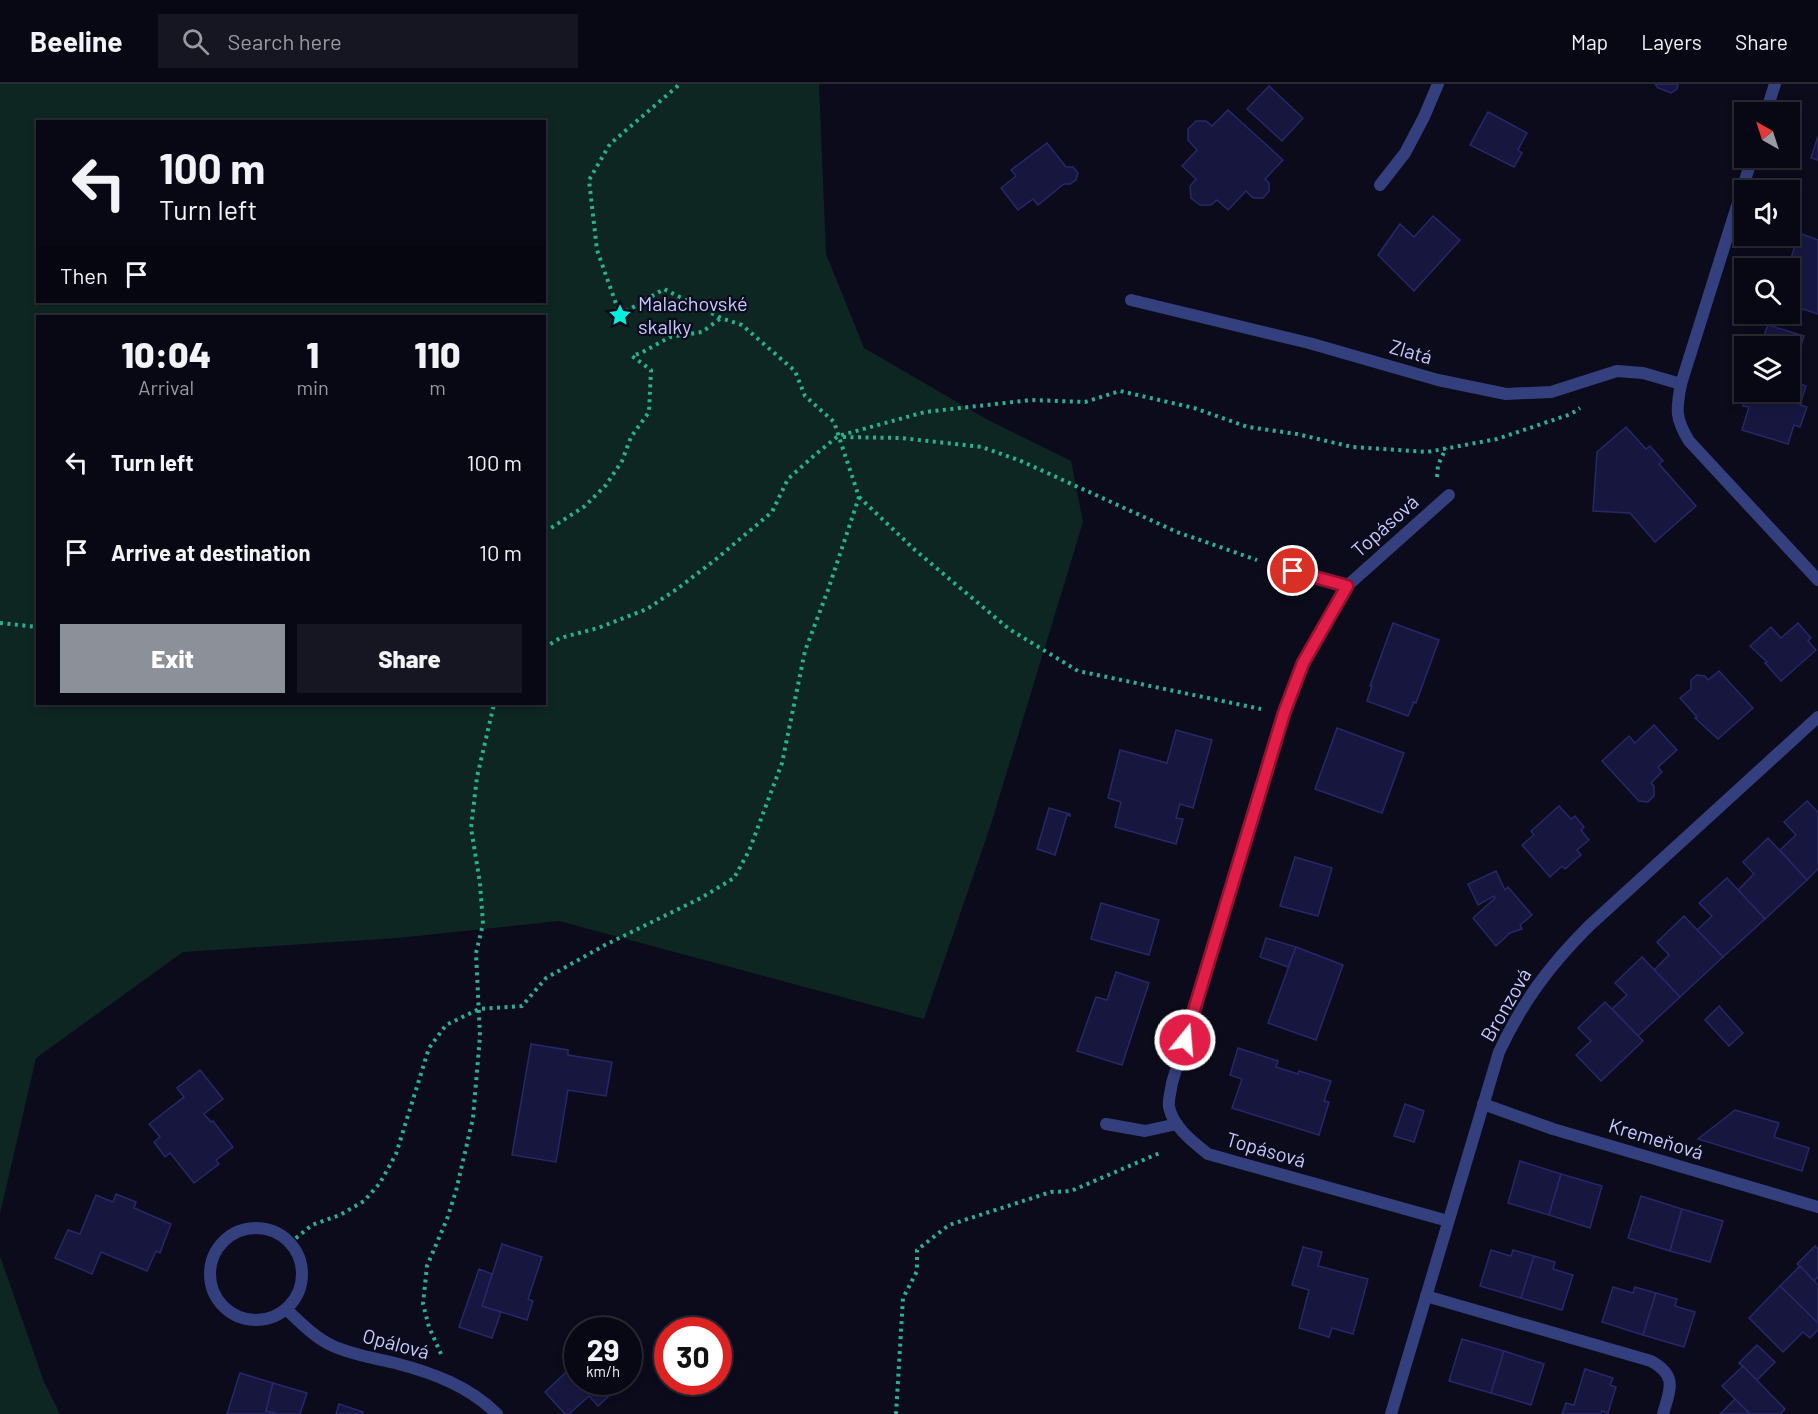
<!DOCTYPE html>
<html lang="en">
<head>
<meta charset="utf-8">
<style>
	:root { --surface:#080815; --page:#161622; --text:#f1f3f6; --muted:#989aa0; --line:#292934; --accent:#8c9099 }
	body { margin:0; font-family:Barlow,sans-serif; background:var(--page); color:var(--text); height:100vh; display:flex; flex-direction:column; font-size:22px; white-space:nowrap }
	* { box-sizing:border-box; margin:0 }
	p { font-size:20px; color:var(--muted) }
	.icon { flex:none; width:33px; height:33px; fill:none; stroke:currentColor; stroke-width:2; stroke-linecap:round; stroke-linejoin:round }
	.map { position:relative; flex:1; overflow:hidden }
	.side { position:absolute; left:36px; top:231px; width:510px; height:390px; display:flex; flex-direction:column; background:var(--surface); border-radius:0px; box-shadow:0 3px 9px #0003,0 0 0 2px var(--line) }
	.side>* { flex:none }
	.hud { position:absolute; left:36px; top:36px; width:510px; height:183px; border-radius:0px; box-shadow:0 3px 9px #0003,0 0 0 2px var(--line); background:#080815; color:var(--text); overflow:hidden }
	.needle { width:39px; rotate:321deg }
	.tools { position:absolute; left:1734px; top:18px; display:grid; gap:12px }
	.tools a { display:grid; place-items:center; width:66px; height:66px; border-radius:0px; background:var(--surface); box-shadow:0 3px 9px #0003,0 0 0 2px var(--line); font-size:30px }
	.speed { position:absolute; left:564px; top:1233px; display:flex; gap:12px; font-size:30px; font-weight:700; text-align:center }
	.speed>* { display:grid; place-content:center; width:78px; height:78px; border-radius:50%; background:var(--surface); box-shadow:0 3px 9px #0003,0 0 0 2px var(--line); line-height:1 }
	.speed small { font-size:15px; font-weight:400 }
	.speed .limit { border:9px solid #d22; background:#fff; color:#111 }
	.pin { position:absolute; display:grid; place-items:center; width:51px; height:51px; color:#fff; margin:-26px; border:3px solid #fff; border-radius:50%; box-shadow:0 2px 6px #0007 }
	.me { position:absolute; width:66px; margin:-33px; rotate:17deg; stroke-linejoin:round; filter:drop-shadow(0 0 4px #0008) }
	.turn { display:flex; align-items:center; gap:21px; height:126px; padding:0 24px; font-size:27px }
	.turn .icon { width:78px; height:78px; stroke-width:2.5 }
	.turn b { display:block; font-size:42px; line-height:51px }
	.then { display:flex; align-items:center; height:57px; padding:0 24px; background:#0003; gap:12px; font-size:22px }
	.eta { display:flex; justify-content:space-evenly; align-items:center; height:102px; text-align:center }
	.eta b { font-size:36px; font-weight:800; line-height:42px }
	.button { display:flex; gap:12px; margin-top:auto; padding:12px 24px }
	.button a { flex:1; height:69px; border-radius:0px; background:var(--accent); color:#fff; font-size:24px; font-weight:800; line-height:69px; text-align:center }
	.button a+a { background:var(--page); color:var(--text) }
	ul { padding:0; list-style:none }
	li { display:flex; align-items:center; gap:18px; height:90px; padding:0 24px }
	li div { flex:1 }
	li b { display:block; font-size:22px }
	li em { font-style:normal }
	header { display:flex; align-items:center; gap:36px; box-sizing:border-box; height:84px; padding:0 30px; background:var(--surface); border-bottom:2px solid var(--line) }
	header strong { font-size:28px }
	nav { display:flex; gap:33px; margin-inline-start:auto; font-size:21px }
	.search { width:420px; height:54px; background:var(--page); display:flex; align-items:center; gap:15px; box-sizing:border-box; padding:0 21px; border-radius:0px; color:var(--muted); font-size:22px }
	.map>svg:first-child { display:block }
</style>
</head>
<body>
<header>
<strong>Beeline</strong>
<div class="search"><svg class="icon" aria-label="search" viewBox="0 0 24 24"><circle cx="10" cy="10" r="6"/><path d="M15 15l6 6"/></svg>Search here</div>
<nav><a>Map</a><a>Layers</a><a>Share</a></nav>
</header>
<div class="map">
<svg width="1818" height="1330" viewBox="0 0 1818 1330">
	<rect width="100%" height="100%" fill="#0b0b1c"/>
	<g fill="#0e2621" fill-rule="evenodd">
		<path d="M0,0H819L826,170L864,264L988,336L1071,377L1083,438L991,740L924,935L559,837L397,854L183,868L36,974L0,1130ZM38,38H544V218H38ZM544,232V620H38V232Z"/>
		<polygon points="0,1172 44,1298 60,1330 0,1330"/>
	</g>
	<g fill="#17163e" stroke="#28276a" stroke-width="1.5">
		<polygon points="1655,0 1678,0 1677,5 1671,9 1658,4"/>
		<polygon points="1269,2 1303,34 1282,57 1247,25"/>
		<polygon points="1228,26 1283,76 1265,95 1269,99 1269,107 1263,114 1253,114 1246,107 1228,126 1217,116 1211,121 1200,121 1191,114 1190,102 1196,95 1182,82 1197,66 1188,56 1188,45 1196,37 1206,37 1212,42"/>
		<polygon points="1488,28 1527,49 1518,66 1522,69 1514,83 1470,61"/>
		<polygon points="1818,52 1818,76 1811,74"/>
		<polygon points="1047,59 1066,83 1073,83 1078,89 1076,96 1070,100 1064,100 1038,121 1033,115 1018,126 1001,104 1016,92 1011,86"/>
		<polygon points="1433,132 1460,156 1414,207 1378,171 1400,140 1414,153"/>
		<polygon points="1799,149 1818,156 1818,230 1790,221 1790,184 1788,184"/>
		<polygon points="1768,241 1804,252 1790,297 1806,302 1800,321 1807,323 1800,343 1794,341 1788,360 1742,346 1749,323 1743,322 1746,308 1753,310 1754,308 1790,308 1790,262 1760,262"/>
		<polygon points="1626,343 1646,365 1650,362 1663,377 1659,380 1696,422 1655,458 1630,429 1593,427 1597,368"/>
		<polygon points="1393,539 1439,556 1416,619 1414,618 1408,632 1367,617 1372,602 1370,602"/>
		<polygon points="1798,539 1811,554 1808,557 1816,566 1781,597 1765,579 1767,578 1750,562 1771,543 1781,554"/>
		<polygon points="1719,587 1753,624 1718,655 1695,634 1697,633 1680,614 1691,605 1691,596 1697,591 1705,592 1708,596"/>
		<polygon points="1654,641 1677,666 1658,683 1662,688 1651,699 1654,702 1654,712 1648,718 1639,717 1602,677 1629,652 1635,659"/>
		<polygon points="1337,644 1404,669 1382,729 1315,705"/>
		<polygon points="1176,646 1212,656 1193,724 1180,720 1176,734 1183,735 1176,760 1115,743 1121,718 1108,714 1120,666 1167,679"/>
		<polygon points="1807,717 1818,728 1818,785 1807,796 1780,766 1796,751 1784,738"/>
		<polygon points="1559,722 1571,735 1575,732 1584,743 1581,746 1589,756 1577,766 1581,771 1565,785 1562,782 1550,793 1522,761 1534,751 1531,747"/>
		<polygon points="1049,724 1070,730 1070,732 1067,731 1055,771 1037,765"/>
		<polygon points="1768,754 1807,796 1765,835 1738,806 1754,790 1743,778"/>
		<polygon points="1295,773 1332,784 1318,832 1280,822"/>
		<polygon points="1496,787 1505,806 1508,803 1532,831 1520,841 1522,845 1510,849 1496,862 1473,834 1495,814 1494,812 1478,821 1468,800"/>
		<polygon points="1727,794 1765,835 1723,873 1697,846 1712,832 1699,819"/>
		<polygon points="1101,819 1159,836 1149,871 1091,855"/>
		<polygon points="1684,832 1723,873 1680,913 1654,886 1669,871 1657,858"/>
		<polygon points="1266,854 1296,863 1288,883 1260,873"/>
		<polygon points="1296,863 1343,881 1316,956 1268,939"/>
		<polygon points="1642,873 1680,913 1638,952 1612,925 1627,911 1615,899"/>
		<polygon points="1116,888 1149,899 1122,981 1077,967 1096,913 1107,916"/>
		<polygon points="1605,918 1643,957 1601,997 1576,971 1591,957 1578,944"/>
		<polygon points="1719,922 1743,949 1729,962 1705,936"/>
		<polygon points="531,960 568,966 568,971 612,978 606,1012 568,1006 556,1078 512,1071"/>
		<polygon points="1238,964 1278,977 1276,983 1298,990 1299,987 1331,997 1324,1017 1329,1018 1319,1051 1232,1024 1242,995 1230,991"/>
		<polygon points="200,986 223,1015 204,1030 211,1038 213,1037 233,1063 216,1076 219,1080 194,1099 170,1069 165,1073 154,1058 160,1053 149,1040 184,1013 177,1004"/>
		<polygon points="1405,1020 1424,1027 1414,1058 1394,1052"/>
		<polygon points="1735,1026 1779,1039 1774,1053 1809,1064 1802,1087 1698,1055"/>
		<polygon points="1520,1077 1561,1090 1549,1131 1508,1119"/>
		<polygon points="1561,1090 1602,1102 1590,1144 1549,1131"/>
		<polygon points="116,1110 136,1118 134,1124 171,1140 160,1169 156,1167 147,1187 101,1168 92,1190 55,1174 68,1146 80,1150 96,1111 113,1118"/>
		<polygon points="1641,1112 1682,1125 1670,1167 1628,1154"/>
		<polygon points="1682,1125 1723,1137 1710,1178 1670,1167"/>
		<polygon points="502,1160 542,1173 528,1215 533,1217 527,1236 482,1222"/>
		<polygon points="1815,1162 1818,1165 1818,1193 1814,1197 1797,1180"/>
		<polygon points="1303,1163 1322,1168 1318,1182 1368,1195 1353,1250 1332,1244 1329,1253 1299,1244 1309,1206 1292,1201"/>
		<polygon points="1491,1166 1511,1172 1513,1166 1534,1172 1521,1214 1480,1202"/>
		<polygon points="1534,1172 1555,1178 1553,1185 1573,1191 1562,1226 1521,1214"/>
		<polygon points="1800,1182 1818,1201 1818,1239 1780,1202"/>
		<polygon points="479,1185 492,1190 482,1222 501,1228 492,1254 459,1243"/>
		<polygon points="1780,1202 1818,1239 1818,1246 1810,1254 1803,1248 1783,1268 1749,1234"/>
		<polygon points="1613,1203 1633,1209 1635,1203 1656,1209 1643,1251 1602,1238"/>
		<polygon points="1656,1209 1677,1215 1675,1222 1695,1228 1684,1263 1643,1251"/>
		<polygon points="1462,1255 1504,1267 1491,1309 1449,1297"/>
		<polygon points="1757,1261 1775,1278 1757,1296 1739,1279"/>
		<polygon points="1504,1267 1544,1280 1531,1321 1491,1309"/>
		<polygon points="628,1268 639,1279 628,1289"/>
		<polygon points="578,1277 578,1298 624,1298 598,1322 589,1312 569,1330 565,1330 545,1308"/>
		<polygon points="1743,1282 1785,1325 1780,1330 1750,1330 1722,1302"/>
		<polygon points="1585,1285 1613,1294 1610,1301 1616,1303 1608,1329 1602,1327 1601,1330 1562,1330 1566,1319 1574,1321"/>
		<polygon points="240,1289 273,1299 266,1327 278,1330 227,1330"/>
		<polygon points="273,1299 307,1309 300,1330 278,1330 266,1327"/>
		<polygon points="1735,1315 1750,1330 1720,1330"/>
		<polygon points="339,1320 363,1328 362,1330 336,1330"/>
	</g>
	<g fill="none" stroke-linecap="round" stroke-linejoin="round">
		<g stroke="#29b08e" stroke-width="4" stroke-dasharray="3 4.5" stroke-linecap="butt">
			<polyline points="843,353 901,354 982,363 1021,377 1177,448 1257,476"/>
			<polyline points="1437,393 1438,381 1446,364"/>
			<polyline points="859,413 915,466 1009,545 1078,587 1261,625"/>
			<polyline points="544,446 551,444 585,422 606,401 622,377 631,353 649,328 651,286 632,272 641,269 670,253 702,248 721,234"/>
			<polyline points="0,539 38,543"/>
			<polyline points="544,564 560,554 598,544 647,525 677,505 715,476 772,428 788,395 816,370 838,352 925,328 1031,316 1085,318 1120,307 1194,324 1248,343 1297,350 1352,363 1427,368 1497,355 1571,330 1580,324"/>
			<polyline points="290,1159 312,1141 340,1131 364,1117 380,1099 396,1070 429,964 446,941 479,925 522,922 546,894 605,861 701,814 734,794 749,767 782,679 805,567 828,506 859,413 834,338 805,312 795,287 742,241 721,234 664,205 620,231 597,166 589,96 610,60 680,0"/>
			<polyline points="441,1270 429,1243 423,1220 427,1182 447,1135 456,1107 473,1034 480,952 476,869 483,840 480,799 471,744 477,693 494,620"/>
			<polyline points="896,1330 903,1214 917,1187 917,1166 949,1141 1051,1108 1071,1107 1162,1068"/>
		</g>
		<g stroke="#343f7d" stroke-width="12">
			<polyline points="1131,216 1309,259 1438,296 1506,310 1551,308 1617,287 1643,289 1681,300"/>
			<polyline points="1275,482 1347,502"/>
			<polyline points="1106,1040 1145,1047 1177,1040"/>
		</g>
		<g stroke="#343f7d" stroke-width="12">
			<polyline points="1766,28 1775,0"/>
			<path d="M1752,74L1681,300C1676,326 1675,334 1689,357L1818,496"/>
			<polyline points="1380,101 1405,69 1424,33 1438,0"/>
			<polyline points="1483,1020 1553,1045 1818,1123"/>
			<path d="M1448,1137L1208,1070C1193,1058 1173,1043 1169,1023C1168,1016 1171,1006 1172,999L1269,674L1283,629L1303,579L1347,502L1449,411"/>
			<circle cx="256" cy="1190" r="46"/>
			<path d="M1426,1212L1651,1277C1678,1292 1670,1305 1663,1330"/>
			<path d="M286,1225C300,1238 315,1254 333,1262C353,1271 374,1274 395,1279C433,1289 469,1302 497,1330"/>
			<path d="M1391,1330L1499,968C1523,917 1549,882 1589,842L1818,633"/>
		</g>
	</g>
	<g fill="none" stroke-linecap="round" stroke-linejoin="round">
		<g stroke="#92132f" stroke-width="15">
			<polyline id="route" points="1185,956 1284,629 1303,579 1347,502 1293,487"/>
		</g>
		<use href="#route" stroke="#e11d48" stroke-width="10"/>
	</g>
	<defs>
		<g id="sight-bare" transform="scale(1.8)"><path d="M0-6L1.8-2.2L6-1.7L2.9 1.2L3.7 5.4L0 3.3L-3.7 5.4L-2.9 1.2L-6-1.7L-1.8-2.2Z" fill="#00f1db" stroke="#0b0b1c" stroke-width="2.5" paint-order="stroke"/></g>
	</defs>
	<g fill-rule="evenodd">
		<use href="#sight-bare" x="620" y="231"/>
	</g>
	<g text-anchor="middle" stroke-width="4.5" stroke-linejoin="round" paint-order="stroke">
		<g font-size="20" fill="#c6caff" stroke="#0b0b1c" text-anchor="start">
			<text x="638" y="227">Malachovské<tspan x="638" dy="23">skalky</tspan></text>
		</g>
		<g font-size="20" fill="#c6caff" stroke="#0b0b1c">
			<text transform="translate(1411 268) rotate(16)" y="7">Zlatá</text>
			<text transform="translate(1385 442) rotate(-42)" y="7">Topásová</text>
			<text transform="translate(1506 921) rotate(-60)" y="7">Bronzová</text>
			<text transform="translate(1656 1055) rotate(17)" y="7">Kremeňová</text>
			<text transform="translate(1266 1066) rotate(16)" y="7">Topásová</text>
			<text transform="translate(396 1260) rotate(15)" y="7">Opálová</text>
		</g>
	</g>
</svg>
<div class="tools">
<a><svg class="needle" viewBox="-14 -14 28 28"><path d="M0-13l5 13h-10z" fill="#e53935"/><path d="M0 13l5-13h-10z" fill="#989aa0"/></svg></a>
<a><svg class="icon" aria-label="sound" viewBox="0 0 24 24"><path d="M4 9h4l5-4v14l-5-4H4zM17 9q2 3 0 6"/></svg></a>
<a><svg class="icon" aria-label="search" viewBox="0 0 24 24"><circle cx="10" cy="10" r="6"/><path d="M15 15l6 6"/></svg></a>
<a><svg class="icon" aria-label="layers" viewBox="0 0 24 24"><path d="M12 4l9 5-9 5-9-5zM3 14l9 5 9-5"/></svg></a>
</div>
<div class="speed"><div>29<small>km/h</small></div><div class="limit">30</div></div>
<div class="pin" style="left:1293px;top:487px;background:#d93025"><svg class="icon" aria-label="arrive" viewBox="0 0 24 24"><path d="M6 21V4h12l-3 4 3 4H6"/></svg></div>
<svg class="me" style="left:1185px;top:956px" viewBox="-20 -20 40 40"><circle r="17" fill="#e11d48" stroke="#fff" stroke-width="3"/><path d="M0-11L8 9 0 5-8 9z" fill="#fff"/></svg>
<div class="hud">
<div class="turn"><svg class="icon" aria-label="left" viewBox="0 0 24 24"><path d="M17 20v-9H6M10 6l-5 5 5 5"/></svg><div><b>100 m</b>Turn left</div></div>
<div class="then">Then<svg class="icon" aria-label="arrive" viewBox="0 0 24 24"><path d="M6 21V4h12l-3 4 3 4H6"/></svg></div>
</div>
<section class="side">
<div class="eta">
<div><b>10:04</b><p>Arrival</p></div>
<div><b>1</b><p>min</p></div>
<div><b>110</b><p>m</p></div>
</div>
<ul>
<li><svg class="icon" aria-label="left" viewBox="0 0 24 24"><path d="M17 20v-9H6M10 6l-5 5 5 5"/></svg><div><b>Turn left</b></div><em>100 m</em></li>
<li><svg class="icon" aria-label="arrive" viewBox="0 0 24 24"><path d="M6 21V4h12l-3 4 3 4H6"/></svg><div><b>Arrive at destination</b></div><em>10 m</em></li>
</ul>
<div class="button"><a>Exit</a><a>Share</a></div>
</section>
</div>
</body>
</html>
